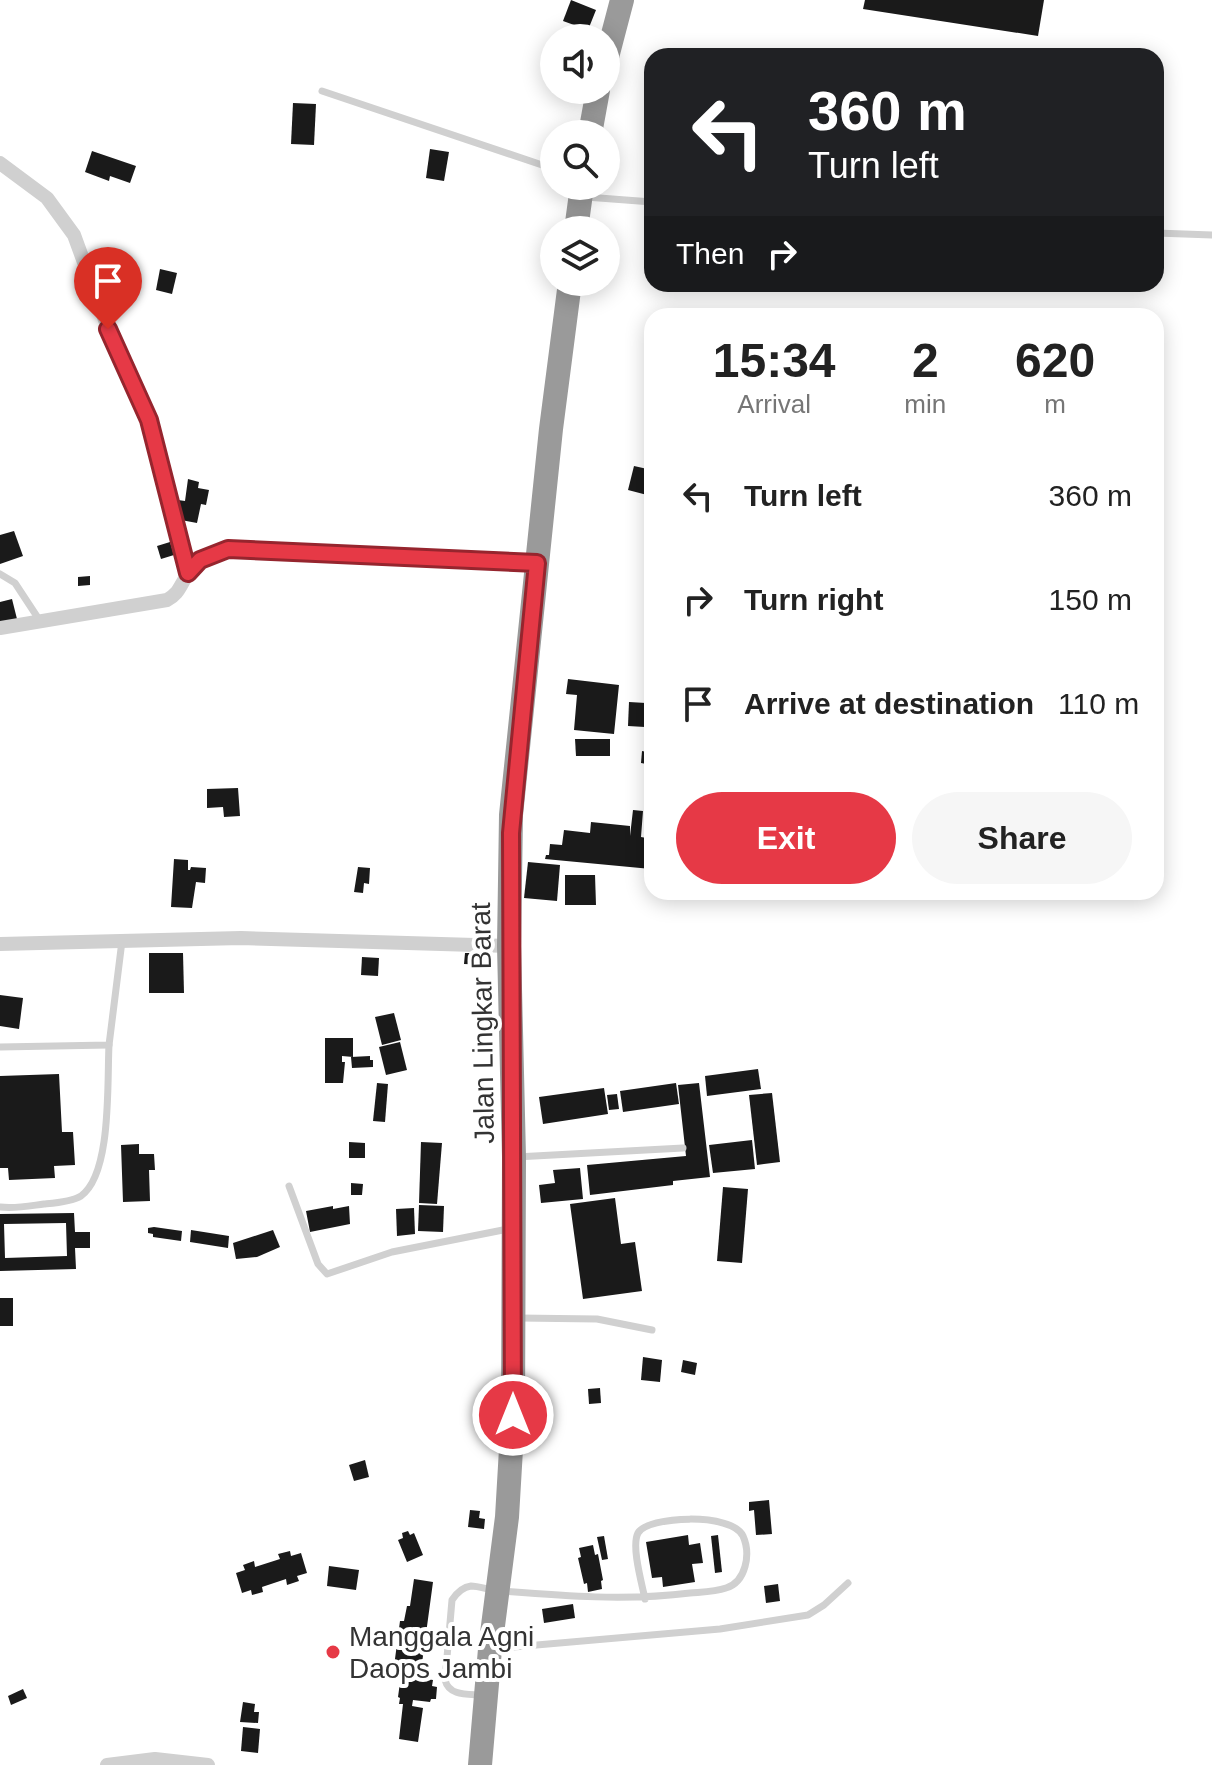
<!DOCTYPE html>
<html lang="en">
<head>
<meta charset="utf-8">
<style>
	:root { --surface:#fff; --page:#f6f6f6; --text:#222; --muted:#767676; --accent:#e63946 }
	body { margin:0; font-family:Helvetica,sans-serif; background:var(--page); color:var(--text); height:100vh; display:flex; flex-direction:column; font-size:30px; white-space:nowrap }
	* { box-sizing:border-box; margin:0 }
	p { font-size:26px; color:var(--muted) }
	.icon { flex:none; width:44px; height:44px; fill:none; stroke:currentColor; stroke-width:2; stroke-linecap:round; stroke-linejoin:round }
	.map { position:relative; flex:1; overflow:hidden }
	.drawer { position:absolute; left:644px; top:308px; width:520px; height:592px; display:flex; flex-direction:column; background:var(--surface); border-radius:24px; box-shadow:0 4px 20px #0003 }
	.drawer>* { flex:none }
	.banner { position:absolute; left:644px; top:48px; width:520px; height:244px; border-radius:24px; box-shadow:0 4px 20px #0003; background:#202124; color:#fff; overflow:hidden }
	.fabs { position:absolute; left:540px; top:24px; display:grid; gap:16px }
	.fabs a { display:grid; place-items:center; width:80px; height:80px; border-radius:50%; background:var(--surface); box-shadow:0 4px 20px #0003; font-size:40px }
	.pin { position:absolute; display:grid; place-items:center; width:68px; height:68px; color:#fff; margin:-82px -34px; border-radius:50% 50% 50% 0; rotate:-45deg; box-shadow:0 0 8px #0007 }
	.pin .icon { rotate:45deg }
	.me { position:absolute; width:88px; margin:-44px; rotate:0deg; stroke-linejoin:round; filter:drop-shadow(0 0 6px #0008) }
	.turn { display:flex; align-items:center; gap:28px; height:168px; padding:0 32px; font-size:36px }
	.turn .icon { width:104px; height:104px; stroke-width:2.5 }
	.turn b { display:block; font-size:56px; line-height:68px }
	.then { display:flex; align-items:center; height:76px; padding:0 32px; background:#0003; gap:16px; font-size:30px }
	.eta { display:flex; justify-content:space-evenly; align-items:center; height:136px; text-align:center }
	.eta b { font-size:48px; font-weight:700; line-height:56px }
	.button { display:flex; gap:16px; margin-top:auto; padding:16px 32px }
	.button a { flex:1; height:92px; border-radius:48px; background:var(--accent); color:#fff; font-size:32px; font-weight:700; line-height:92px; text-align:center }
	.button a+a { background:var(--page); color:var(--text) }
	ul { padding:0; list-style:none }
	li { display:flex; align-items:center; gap:24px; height:104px; padding:0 32px }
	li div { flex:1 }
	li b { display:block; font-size:30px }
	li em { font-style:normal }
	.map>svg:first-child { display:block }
</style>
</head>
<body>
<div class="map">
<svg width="1212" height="1765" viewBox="0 0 1212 1765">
	<rect width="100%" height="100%" fill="#fff"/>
	<g fill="#1a1a1a" fill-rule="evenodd">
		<polygon points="571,0 596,10 588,30 563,21"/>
		<polygon points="865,0 1044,0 1038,36 863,9"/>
		<polygon points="293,103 316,104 314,145 291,144"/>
		<polygon points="430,149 449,152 444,181 426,178"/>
		<polygon points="92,151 136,166 130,183 110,176 109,181 85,172"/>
		<polygon points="160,269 177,273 172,294 156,290"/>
		<polygon points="634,466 652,470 651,496 628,490"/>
		<polygon points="188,479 199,482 198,488 209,490 206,505 201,504 197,523 181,520 182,515 175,513 178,500 185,501"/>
		<polygon points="14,531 23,556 0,564 0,535"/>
		<polygon points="170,542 174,555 161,559 157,546"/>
		<polygon points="90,576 90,585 78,586 78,577"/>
		<polygon points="12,599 17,619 0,624 0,602"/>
		<polygon points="568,679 619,685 614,734 574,730 577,695 566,694"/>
		<polygon points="629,702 646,703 645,727 628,726"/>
		<polygon points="575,739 610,739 610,756 576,756"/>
		<polygon points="642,751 652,753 652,765 641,763"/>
		<polygon points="238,788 240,816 224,817 223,807 207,808 207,789"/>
		<polygon points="633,810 643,811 641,837 652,839 651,869 545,859 546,855 549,855 550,844 562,845 564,830 590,833 591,822 630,826 630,836"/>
		<polygon points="174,859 188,860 188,870 190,870 191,867 206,868 205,883 196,882 192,908 171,907"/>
		<polygon points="528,862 560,865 557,901 524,898"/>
		<polygon points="358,867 370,868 369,884 364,883 363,893 354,892"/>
		<polygon points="565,875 595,875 596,905 565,905"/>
		<polygon points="149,953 183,953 184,993 149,993"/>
		<polygon points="465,953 488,953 488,965 464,964"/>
		<polygon points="362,957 379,958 378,976 361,975"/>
		<polygon points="0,995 23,998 19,1029 0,1026"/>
		<polygon points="394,1013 401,1040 382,1045 375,1017"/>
		<polygon points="325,1038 353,1038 353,1057 342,1056 342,1062 345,1062 343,1083 325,1083"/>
		<polygon points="400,1042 407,1070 386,1075 379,1047"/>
		<polygon points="370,1056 370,1060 373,1060 373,1067 352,1068 351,1057"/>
		<polygon points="758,1069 761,1089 707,1096 705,1076"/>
		<polygon points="59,1074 62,1132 73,1132 75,1165 54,1166 55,1178 9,1180 8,1168 0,1168 0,1076"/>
		<polygon points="377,1083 388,1084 385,1122 373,1121"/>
		<polygon points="676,1083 679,1104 623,1112 620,1091"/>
		<polygon points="699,1083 710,1177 673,1181 673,1185 590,1195 587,1165 686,1156 678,1085"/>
		<polygon points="604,1088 608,1114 543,1124 539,1097"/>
		<polygon points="772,1093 780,1162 757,1165 749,1095"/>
		<polygon points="617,1094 619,1109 609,1110 607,1095"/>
		<polygon points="752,1140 755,1169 713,1173 709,1145"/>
		<polygon points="349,1142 365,1143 365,1158 349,1158"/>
		<polygon points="421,1142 442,1143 437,1204 419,1203"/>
		<polygon points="139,1144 139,1154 154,1154 155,1170 149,1170 150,1201 123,1202 121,1145"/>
		<polygon points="580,1168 583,1199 541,1203 539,1185 555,1183 553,1170"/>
		<polygon points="351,1183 363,1184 362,1195 351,1195"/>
		<polygon points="723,1187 748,1189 742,1263 717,1261"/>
		<polygon points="615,1198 621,1244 635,1242 642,1291 583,1299 570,1204"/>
		<polygon points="419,1205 444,1206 443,1232 418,1231"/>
		<polygon points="333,1206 333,1209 349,1206 350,1224 310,1232 306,1211"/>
		<polygon points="414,1208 415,1234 397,1236 396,1209"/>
		<path d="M74,1213L75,1232H90V1248H75L76,1269L0,1271V1214ZM66,1223L67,1256L5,1258L4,1224Z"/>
		<polygon points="154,1227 182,1231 181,1241 153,1237 153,1234 148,1233 148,1228"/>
		<polygon points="191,1230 229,1236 228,1248 190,1242"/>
		<polygon points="273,1230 280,1247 257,1257 236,1259 233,1243"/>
		<rect x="0" y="1298" width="13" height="28"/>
		<polygon points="643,1357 662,1360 660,1382 641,1380"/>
		<polygon points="683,1360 697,1363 695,1375 681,1372"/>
		<polygon points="600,1388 601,1403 589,1404 588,1389"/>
		<polygon points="365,1460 369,1477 354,1481 349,1465"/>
		<polygon points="769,1500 772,1534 756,1535 754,1510 749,1511 749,1502"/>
		<polygon points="470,1510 480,1511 479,1518 485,1519 484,1529 468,1527"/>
		<polygon points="408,1531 410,1535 414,1533 423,1555 407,1562 398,1540 403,1538 402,1533"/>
		<polygon points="688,1535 689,1545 700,1543 703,1563 692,1564 695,1582 663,1587 662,1577 652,1578 646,1542"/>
		<polygon points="718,1535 722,1572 715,1573 711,1536"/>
		<polygon points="604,1536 608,1559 602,1560 597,1537"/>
		<polygon points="593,1545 595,1555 598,1554 603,1580 601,1581 602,1589 588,1592 587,1583 584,1584 578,1558 581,1557 579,1548"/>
		<polygon points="290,1551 291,1556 301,1553 307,1573 297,1576 299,1581 287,1585 286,1579 262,1587 263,1592 252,1595 251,1590 242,1593 236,1573 245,1570 243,1565 254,1561 255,1567 280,1559 278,1554"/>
		<polygon points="329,1566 359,1570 356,1590 327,1586"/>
		<polygon points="414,1579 433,1582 420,1678 433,1680 432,1686 437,1687 436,1699 431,1699 430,1702 413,1700 412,1706 423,1708 418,1742 399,1739 403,1704 399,1704 400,1698 398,1697 401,1675 393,1674 400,1621 404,1621 407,1606 410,1606"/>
		<polygon points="778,1584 780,1601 766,1603 764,1586"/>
		<polygon points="573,1604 575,1618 544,1623 542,1609"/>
		<polygon points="23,1689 27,1698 11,1705 8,1696"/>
		<polygon points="243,1702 255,1704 254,1712 259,1712 258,1723 240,1722"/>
		<polygon points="243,1727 260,1729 258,1753 241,1751"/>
	</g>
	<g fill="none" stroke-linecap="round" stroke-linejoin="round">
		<g stroke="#d0d0d0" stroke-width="7">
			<polyline points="322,91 554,169"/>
			<polyline points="586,197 652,202"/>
			<polyline points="1156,233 1212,235"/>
			<polyline points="0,574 15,583 40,621"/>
			<polyline points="0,1047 109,1045 122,941"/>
			<polyline points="516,1157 683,1148"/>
			<polyline points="289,1186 318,1264 327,1274 392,1252 508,1229"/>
			<path d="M0,1207C15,1209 29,1206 44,1204C55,1203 71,1202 81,1196C112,1174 107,1082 109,1045"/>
			<polyline points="519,1318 597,1319 652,1330"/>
			<polyline points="492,1649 720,1629 808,1615 824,1605 848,1583"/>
			<path d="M481,1695C467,1694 449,1696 445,1680L452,1600C456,1594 463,1587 471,1586C480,1586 491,1591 501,1591C564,1596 627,1601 690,1593C701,1592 715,1592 726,1588C746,1582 751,1554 743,1536C732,1512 647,1516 638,1533C631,1546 642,1584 645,1599"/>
		</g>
		<g stroke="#d0d0d0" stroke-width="14">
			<polyline points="0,163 47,198 74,235 116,350 149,420 188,573"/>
			<path d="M0,628L167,600C179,594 180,585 188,574C198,560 212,554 228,549L537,563"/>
			<polyline points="0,944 241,938 509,946"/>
			<polyline points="107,1765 155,1759 208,1765"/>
		</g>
		<g stroke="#9a9a9a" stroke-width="24">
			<polyline points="606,61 622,0"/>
			<polyline points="590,134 598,90"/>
			<polyline points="576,230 582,186"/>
			<polyline points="480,1765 490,1649 507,1517 513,1415 514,1157 509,946 511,815 551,429 570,282"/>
		</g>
	</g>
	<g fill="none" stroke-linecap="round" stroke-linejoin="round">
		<g stroke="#96252e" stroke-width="20">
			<polyline id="route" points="108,329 149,420 188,573 200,560 228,549 537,563 511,833 513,1415"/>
		</g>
		<use href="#route" stroke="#e63946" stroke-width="14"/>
	</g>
	<circle fill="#e63946" stroke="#fff" stroke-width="3" cx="333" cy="1652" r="8"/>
	<g text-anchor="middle" stroke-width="8" stroke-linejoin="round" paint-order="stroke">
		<g font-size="28" fill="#333" stroke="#fff">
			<text transform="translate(482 1023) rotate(-91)" y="10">Jalan Lingkar Barat</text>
		</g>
		<g font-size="28" fill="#333" stroke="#fff" text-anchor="start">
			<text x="349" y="1646">Manggala Agni<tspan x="349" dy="32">Daops Jambi</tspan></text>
		</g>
	</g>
</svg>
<div class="fabs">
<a><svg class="icon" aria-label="sound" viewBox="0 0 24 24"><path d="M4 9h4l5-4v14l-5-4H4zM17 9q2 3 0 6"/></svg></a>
<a><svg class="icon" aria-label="search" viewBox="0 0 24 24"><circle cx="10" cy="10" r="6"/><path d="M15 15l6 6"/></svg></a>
<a><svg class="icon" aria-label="layers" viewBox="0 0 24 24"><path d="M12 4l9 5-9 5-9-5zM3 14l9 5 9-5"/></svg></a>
</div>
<div class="pin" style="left:108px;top:329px;background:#d93025"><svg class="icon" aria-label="arrive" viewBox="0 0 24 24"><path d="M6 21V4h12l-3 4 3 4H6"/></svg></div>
<svg class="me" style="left:513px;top:1415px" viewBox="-20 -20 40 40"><circle r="17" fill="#e63946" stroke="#fff" stroke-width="3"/><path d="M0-11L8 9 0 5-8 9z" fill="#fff"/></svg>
<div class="banner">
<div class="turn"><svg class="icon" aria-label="left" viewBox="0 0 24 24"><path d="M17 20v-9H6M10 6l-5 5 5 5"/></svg><div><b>360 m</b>Turn left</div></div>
<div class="then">Then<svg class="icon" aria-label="right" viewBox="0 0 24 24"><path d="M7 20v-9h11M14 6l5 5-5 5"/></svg></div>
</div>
<section class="drawer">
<div class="eta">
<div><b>15:34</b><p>Arrival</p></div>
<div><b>2</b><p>min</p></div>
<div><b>620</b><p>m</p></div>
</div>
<ul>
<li><svg class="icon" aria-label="left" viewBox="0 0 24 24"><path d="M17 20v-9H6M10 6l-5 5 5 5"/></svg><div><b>Turn left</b></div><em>360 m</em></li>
<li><svg class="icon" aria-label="right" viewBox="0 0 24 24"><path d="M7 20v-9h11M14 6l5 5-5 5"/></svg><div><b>Turn right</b></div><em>150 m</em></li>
<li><svg class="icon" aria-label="arrive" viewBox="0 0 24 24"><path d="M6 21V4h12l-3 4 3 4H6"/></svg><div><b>Arrive at destination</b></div><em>110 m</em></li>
</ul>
<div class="button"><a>Exit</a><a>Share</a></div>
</section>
</div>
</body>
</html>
